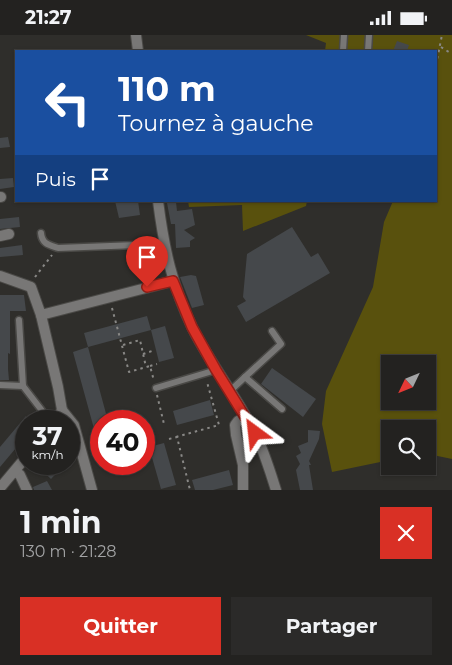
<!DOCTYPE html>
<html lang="fr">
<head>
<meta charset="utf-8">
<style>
	:root { --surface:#232220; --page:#2b2a29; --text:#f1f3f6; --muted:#a3a4a5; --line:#403f3e; --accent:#d93025 }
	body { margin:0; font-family:Montserrat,sans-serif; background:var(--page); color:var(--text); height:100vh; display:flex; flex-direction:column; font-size:19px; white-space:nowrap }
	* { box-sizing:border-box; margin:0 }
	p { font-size:16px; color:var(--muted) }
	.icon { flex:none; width:28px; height:28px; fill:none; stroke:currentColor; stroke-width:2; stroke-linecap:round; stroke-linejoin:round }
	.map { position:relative; height:455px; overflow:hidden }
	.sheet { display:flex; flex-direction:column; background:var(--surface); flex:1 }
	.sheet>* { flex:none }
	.guide { position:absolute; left:15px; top:15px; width:422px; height:152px; border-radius:0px; box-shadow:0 1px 4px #0004,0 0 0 1px var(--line); background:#1a4fa0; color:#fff; overflow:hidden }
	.needle { width:32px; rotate:227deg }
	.tools { position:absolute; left:381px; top:320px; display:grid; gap:10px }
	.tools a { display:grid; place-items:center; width:55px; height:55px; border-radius:0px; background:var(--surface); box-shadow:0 1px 4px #0004,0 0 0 1px var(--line); font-size:25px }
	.speed { position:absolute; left:15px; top:375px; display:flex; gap:10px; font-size:25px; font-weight:700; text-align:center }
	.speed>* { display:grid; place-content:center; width:65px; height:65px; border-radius:50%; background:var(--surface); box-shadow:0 1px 4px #0004,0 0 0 1px var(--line); line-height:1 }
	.speed small { font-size:12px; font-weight:400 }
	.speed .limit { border:8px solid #d22; background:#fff; color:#111 }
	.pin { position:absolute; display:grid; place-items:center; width:42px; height:42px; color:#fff; margin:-51px -21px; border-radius:50% 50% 50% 0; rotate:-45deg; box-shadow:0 0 5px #0007 }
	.pin .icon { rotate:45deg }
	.me { position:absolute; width:55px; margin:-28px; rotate:330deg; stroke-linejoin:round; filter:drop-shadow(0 0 4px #0008) }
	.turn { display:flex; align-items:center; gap:18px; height:105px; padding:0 20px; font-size:22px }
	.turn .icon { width:65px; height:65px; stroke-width:2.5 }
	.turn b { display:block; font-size:35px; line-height:42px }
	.then { display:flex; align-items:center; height:48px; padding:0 20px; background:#0003; gap:10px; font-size:19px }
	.round { display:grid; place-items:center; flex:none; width:52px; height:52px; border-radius:0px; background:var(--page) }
	.headline { display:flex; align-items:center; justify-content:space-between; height:85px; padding:0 20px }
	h1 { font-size:30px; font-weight:700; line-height:38px }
	.button { display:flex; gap:10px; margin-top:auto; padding:10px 20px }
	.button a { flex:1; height:58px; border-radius:0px; background:var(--accent); color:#fff; font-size:20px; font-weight:700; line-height:58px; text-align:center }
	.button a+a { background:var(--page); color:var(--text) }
	.status { display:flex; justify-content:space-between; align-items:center; height:35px; padding:0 25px; background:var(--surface); direction:ltr }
	.status svg { height:14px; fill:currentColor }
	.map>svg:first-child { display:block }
</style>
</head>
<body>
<div class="status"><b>21:27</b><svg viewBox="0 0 49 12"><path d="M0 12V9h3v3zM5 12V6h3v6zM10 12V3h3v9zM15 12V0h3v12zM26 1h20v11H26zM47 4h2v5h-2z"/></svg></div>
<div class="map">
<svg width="452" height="455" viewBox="0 0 452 455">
	<rect width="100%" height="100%" fill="#2f2e2b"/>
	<g fill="#59510d" fill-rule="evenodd">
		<path d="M306,0H452V424L428,419V394H390V425L332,437L322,389L326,356L373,252L384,187L393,166H436V16H325L326,8ZM390,329H428V366H390Z"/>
		<polygon points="188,166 307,166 306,171 243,196 242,170 189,172"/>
	</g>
	<g fill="#45484b">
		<polygon points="397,6 409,10 407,16 393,16"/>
		<polygon points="8,102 10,112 0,113 0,103"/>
		<polygon points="13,143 14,152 0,154 0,144"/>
		<polygon points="115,166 138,166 140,180 119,183"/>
		<polygon points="176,167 177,176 192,174 195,190 184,195 195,203 190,206 190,212 176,213 175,189 171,189 167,168"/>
		<polygon points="19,182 20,192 0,194 0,184"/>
		<polygon points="292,192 311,222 318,218 330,238 246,287 237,271 246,266 243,262 247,219"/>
		<polygon points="22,210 23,220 0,222 0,213"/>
		<polygon points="191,240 196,241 204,270 192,273 180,242"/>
		<polygon points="0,260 24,260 26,276 10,276 10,319 8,318 8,334 9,345 0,345"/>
		<polygon points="147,281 151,295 88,312 84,298"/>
		<polygon points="165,291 174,323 159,327 151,295"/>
		<polygon points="88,312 108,386 101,386 101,412 99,412 73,317"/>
		<polygon points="272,333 316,364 303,382 261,349"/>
		<polygon points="210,365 214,380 177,390 173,376"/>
		<polygon points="26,381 26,401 0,432 0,412"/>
		<polygon points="308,395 320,396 319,404 309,426 311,430 309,430 313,455 300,455 296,435 300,429 296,421 301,418 298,411 308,407"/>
		<polygon points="164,408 176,450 161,454 149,412"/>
		<polygon points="35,429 65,429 51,444"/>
		<polygon points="229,435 233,450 213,455 195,455 192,445"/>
		<polygon points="47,446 52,455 34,455 33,452"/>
	</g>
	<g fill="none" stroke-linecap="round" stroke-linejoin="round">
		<g stroke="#4a4946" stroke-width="9">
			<g id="service">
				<polyline points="343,16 344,0"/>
				<polyline points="368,16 369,0"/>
				<path d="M41,198C42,209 49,210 58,213L163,209"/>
				<polyline points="245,342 281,309 272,296"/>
				<polyline points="0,350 23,351 19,285"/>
				<polyline points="23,351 50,386"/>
				<polyline points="156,353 216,335"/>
				<polyline points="230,356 245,342 282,374"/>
			</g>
		</g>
		<g stroke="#4a4946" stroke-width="12">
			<g id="minor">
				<polyline points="0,162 1,162"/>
				<polyline points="0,201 9,199"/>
				<polyline points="41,280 58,352 62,375 56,386"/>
				<polyline points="62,375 74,390 92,455"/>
				<polyline points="15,436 20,440 27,455"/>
				<polyline points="0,453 26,422"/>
				<polyline points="243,455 243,430 236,400 235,390 238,386 246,382"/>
			</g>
		</g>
		<g stroke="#4a4946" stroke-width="12">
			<g id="tertiary">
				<polyline points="136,0 138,16"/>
				<path d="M158,166C164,213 172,251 193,294C211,330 237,362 255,398C264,416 270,436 276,455"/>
				<polyline points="0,241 31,252 41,280 173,246"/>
			</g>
		</g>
		<g stroke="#898886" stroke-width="2" stroke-dasharray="2.5 4" stroke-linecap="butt">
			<polyline points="441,12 452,19"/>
			<polyline points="436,30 442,0"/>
			<polyline points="35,242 52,220"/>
			<polyline points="112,273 129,337 150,331 154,346"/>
			<polyline points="123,310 140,305 146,332"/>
			<polyline points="143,319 155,315"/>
			<polyline points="150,331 157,329"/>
			<polyline points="157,360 164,389"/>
			<polyline points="176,402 219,390 207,347"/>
			<polyline points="169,404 177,402 190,455"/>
		</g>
		<use href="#service" stroke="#787776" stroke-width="6"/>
		<use href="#minor" stroke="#787776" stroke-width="10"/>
		<use href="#tertiary" stroke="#787776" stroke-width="10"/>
	</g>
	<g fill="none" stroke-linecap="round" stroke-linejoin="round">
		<g stroke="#8d1f18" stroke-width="12">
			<polyline id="route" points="147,252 173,246 192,292 216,335 255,398"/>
		</g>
		<use href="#route" stroke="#d93025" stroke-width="9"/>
	</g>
</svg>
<div class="tools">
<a><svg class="needle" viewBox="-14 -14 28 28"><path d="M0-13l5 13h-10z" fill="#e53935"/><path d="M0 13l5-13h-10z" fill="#a3a4a5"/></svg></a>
<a><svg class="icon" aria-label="search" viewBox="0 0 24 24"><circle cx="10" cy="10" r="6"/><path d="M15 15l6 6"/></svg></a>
</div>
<div class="speed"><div>37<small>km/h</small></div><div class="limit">40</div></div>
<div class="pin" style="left:147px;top:252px;background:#d93025"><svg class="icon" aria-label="arrive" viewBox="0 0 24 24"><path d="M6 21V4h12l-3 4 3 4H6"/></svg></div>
<svg class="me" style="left:255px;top:398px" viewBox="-20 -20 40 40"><path d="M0-17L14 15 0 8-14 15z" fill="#d93025" stroke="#fff" stroke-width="4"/></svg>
<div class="guide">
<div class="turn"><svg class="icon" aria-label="left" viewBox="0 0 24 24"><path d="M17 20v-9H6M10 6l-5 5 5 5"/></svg><div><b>110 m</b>Tournez à gauche</div></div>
<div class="then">Puis<svg class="icon" aria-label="arrive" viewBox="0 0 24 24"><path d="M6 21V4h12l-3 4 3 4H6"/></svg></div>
</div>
</div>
<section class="sheet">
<div class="headline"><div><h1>1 min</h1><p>130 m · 21:28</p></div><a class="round" style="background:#d93025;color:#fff"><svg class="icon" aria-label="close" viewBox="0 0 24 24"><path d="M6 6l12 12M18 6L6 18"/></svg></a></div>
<div class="button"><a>Quitter</a><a>Partager</a></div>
</section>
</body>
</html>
